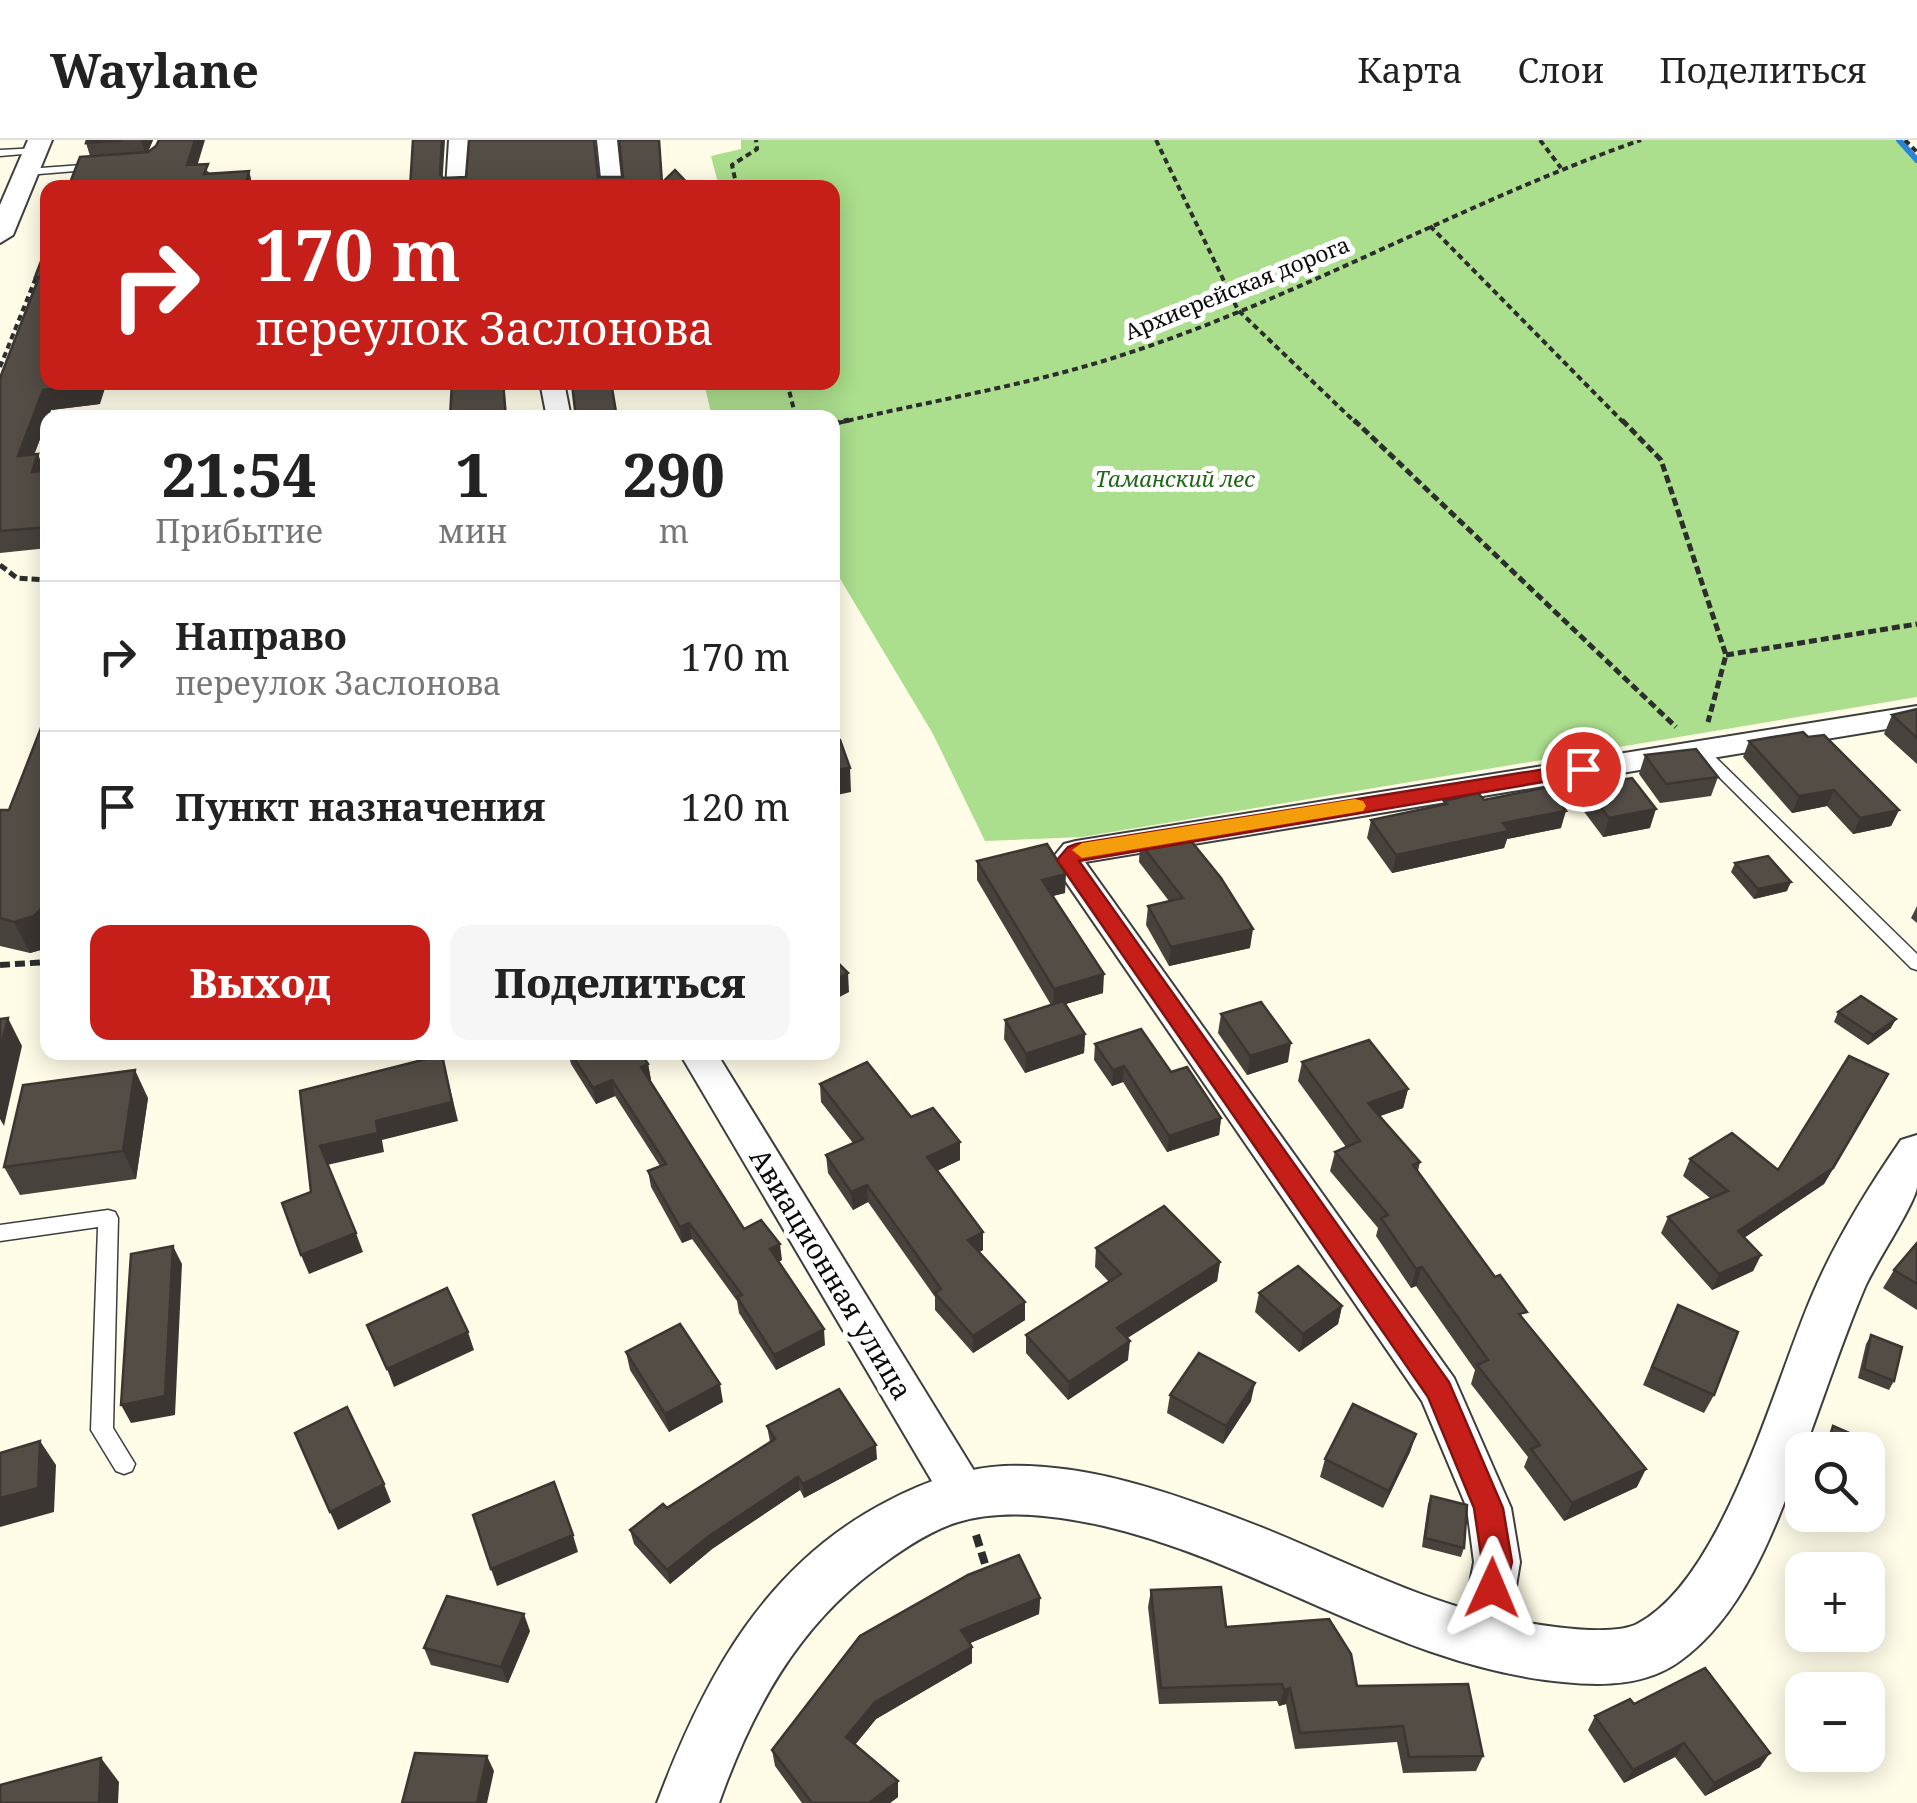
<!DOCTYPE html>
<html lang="ru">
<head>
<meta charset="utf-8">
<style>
	:root { --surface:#fff; --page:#f6f6f6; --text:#222; --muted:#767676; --line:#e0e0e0; --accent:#c61e18 }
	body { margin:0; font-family:"Noto Serif",serif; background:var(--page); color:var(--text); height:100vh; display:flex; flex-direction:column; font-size:38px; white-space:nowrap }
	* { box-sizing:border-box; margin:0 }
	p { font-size:32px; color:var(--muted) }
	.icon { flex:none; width:55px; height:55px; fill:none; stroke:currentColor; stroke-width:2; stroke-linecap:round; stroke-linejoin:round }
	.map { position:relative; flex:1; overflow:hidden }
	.drawer { position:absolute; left:40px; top:270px; width:800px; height:650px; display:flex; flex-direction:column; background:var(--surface); border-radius:20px; box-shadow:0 5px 25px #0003 }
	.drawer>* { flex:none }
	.hud { position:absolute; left:40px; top:40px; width:800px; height:210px; border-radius:20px; box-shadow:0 5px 25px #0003; background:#c61e18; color:#fff; overflow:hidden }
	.tools { position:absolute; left:1785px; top:1292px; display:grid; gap:20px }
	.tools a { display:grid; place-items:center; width:100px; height:100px; border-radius:20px; background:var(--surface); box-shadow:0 5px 25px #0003; font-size:50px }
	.pin { position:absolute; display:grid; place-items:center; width:85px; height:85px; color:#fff; margin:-42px; border:5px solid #fff; border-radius:50%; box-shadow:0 2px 10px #0007 }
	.me { position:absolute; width:110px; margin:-55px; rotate:1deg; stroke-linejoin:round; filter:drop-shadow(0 0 8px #0008) }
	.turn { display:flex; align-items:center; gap:35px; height:210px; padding:0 50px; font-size:45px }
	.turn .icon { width:130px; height:130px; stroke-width:2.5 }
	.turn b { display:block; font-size:70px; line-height:85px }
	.eta { display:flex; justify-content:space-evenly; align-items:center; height:170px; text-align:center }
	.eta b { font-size:60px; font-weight:800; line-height:70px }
	.action { display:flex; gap:20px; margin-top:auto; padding:20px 50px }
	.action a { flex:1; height:115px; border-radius:20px; background:var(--accent); color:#fff; font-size:40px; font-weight:800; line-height:115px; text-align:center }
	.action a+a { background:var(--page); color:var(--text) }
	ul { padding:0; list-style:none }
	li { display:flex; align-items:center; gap:30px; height:150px; padding:0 50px; border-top:2px solid var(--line) }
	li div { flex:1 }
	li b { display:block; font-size:38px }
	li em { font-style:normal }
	header { display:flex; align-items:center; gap:60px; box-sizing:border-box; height:140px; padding:0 50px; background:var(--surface); border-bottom:2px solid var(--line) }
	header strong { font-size:48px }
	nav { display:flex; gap:55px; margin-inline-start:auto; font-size:35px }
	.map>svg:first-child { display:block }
</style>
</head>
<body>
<header>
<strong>Waylane</strong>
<nav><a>Карта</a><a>Слои</a><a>Поделиться</a></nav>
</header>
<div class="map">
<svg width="1917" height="1663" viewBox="0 0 1917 1663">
	<rect width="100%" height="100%" fill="#fffce8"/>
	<polygon fill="#abde8d" points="741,0 1898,0 1917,21 1917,557 1082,697 985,701 933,594 833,427 832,278 712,277 704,243 832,242 832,48 719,47 711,16 741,9"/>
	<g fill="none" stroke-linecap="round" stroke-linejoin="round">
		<polyline stroke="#2884d9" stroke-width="6" points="1899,0 1917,20"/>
		<g stroke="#3e3e3e" stroke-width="3">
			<g id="service">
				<polygon points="38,8 40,10 35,13 0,16 0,10"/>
				<polygon points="96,24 100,25 100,29 27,35 22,32 27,29"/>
				<polygon points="1700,605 1705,607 1917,814 1917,830 1911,828 1695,613 1692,610 1695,607"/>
				<polygon points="108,1070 115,1072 118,1078 113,1288 135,1324 132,1331 124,1334 116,1331 91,1290 98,1087 0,1101 0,1085"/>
			</g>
		</g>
		<g stroke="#3e3e3e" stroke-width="4">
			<g id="minor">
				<polygon points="449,0 469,0 466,48 446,48"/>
				<polygon points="597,0 617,0 622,48 602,48"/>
				<polygon points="540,242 564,242 571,278 547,278"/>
				<polygon points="1917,566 1917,584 1085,722 1454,1238 1511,1368 1520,1422 1507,1501 1500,1517 1483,1524 1466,1517 1459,1501 1474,1422 1467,1368 1422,1261 1051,720 1064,704 1076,701"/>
				<polygon points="679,912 716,912 981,1342 987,1356 981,1370 965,1376 949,1370"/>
			</g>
		</g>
		<g stroke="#3e3e3e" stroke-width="4">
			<g id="tertiary">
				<polygon points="28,0 52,0 13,95 0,103 0,65"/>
				<path d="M1917,995C1917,1012 1917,1030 1917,1047C1915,1064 1875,1124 1865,1147C1842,1201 1822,1263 1802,1316C1775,1388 1745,1474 1680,1521C1646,1546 1602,1546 1563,1542C1401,1527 1262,1423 1104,1386C1058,1376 1005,1368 958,1382C929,1391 900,1411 876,1429C797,1487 751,1572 719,1663H657C704,1538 765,1424 888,1361C924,1342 964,1328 1004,1326C1085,1323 1166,1351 1240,1379C1331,1413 1420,1464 1517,1481C1546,1486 1611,1497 1637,1484C1725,1438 1775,1239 1814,1151C1837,1098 1868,1048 1901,1000Z"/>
			</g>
		</g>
		<g stroke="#2d2d2d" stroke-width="4" stroke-dasharray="6 4" stroke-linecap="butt">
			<polyline points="1156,0 1238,170 1356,283"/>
			<polyline points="1540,0 1561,28"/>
			<polyline points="1905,0 1917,12"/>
			<polyline points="737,48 732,25 757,9 756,0"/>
			<polyline points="1430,86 1624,283"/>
			<polyline points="0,227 39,130"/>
			<polyline points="787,242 796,278"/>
			<path d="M838,283C929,261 1024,246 1113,218C1294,161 1461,63 1641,0"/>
		</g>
		<g stroke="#2d2d2d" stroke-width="5" stroke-dasharray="8 4" stroke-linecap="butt">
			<polyline points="1354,280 1676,587"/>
			<polyline points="1622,280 1661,320 1726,515 1708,582"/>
			<polyline points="832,284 849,280"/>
			<polyline points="0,425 17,438 48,440"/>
			<polyline points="1726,515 1917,484"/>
		</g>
		<polyline stroke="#2d2d2d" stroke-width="6" stroke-dasharray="10 5" stroke-linecap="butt" points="0,825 48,822"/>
		<polyline stroke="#2d2d2d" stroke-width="8" stroke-dasharray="12 6" stroke-linecap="butt" points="976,1395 986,1427"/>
		<use href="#service" fill="#fff" fill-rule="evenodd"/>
		<use href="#minor" fill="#fff" fill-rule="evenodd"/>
		<use href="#tertiary" fill="#fff" fill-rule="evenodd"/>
	</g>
	<g fill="#48423c">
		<polygon points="87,0 153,0 148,12 198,24 210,33 249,31 253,48 68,48 90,16 86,3"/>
		<polygon points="48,103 100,264 51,270 34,315 44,331 48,330 48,408 0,413 0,238 37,142 35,137"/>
		<polygon points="1917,569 1917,624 1884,594 1892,575"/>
		<polygon points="48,570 48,808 30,813 0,806 0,670 9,670"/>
		<polygon points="1808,597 1899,670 1891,686 1853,694 1827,666 1792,673 1743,617 1749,601"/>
		<polygon points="1645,615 1718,637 1711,656 1660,663 1639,634"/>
		<polygon points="1585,646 1650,688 1603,697 1579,665"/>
		<polygon points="1484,660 1561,688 1507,699 1504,708 1392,733 1367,698 1371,680 1443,665 1444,661"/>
		<polygon points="1140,703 1250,808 1169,826 1146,785 1148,766 1169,761 1139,722"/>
		<polygon points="977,721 1065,753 1052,756 1103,853 1065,864 1085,894 1084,913 1025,933 1004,899 1005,880 1051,865 977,740"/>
		<polygon points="1735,723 1787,751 1754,759 1731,732"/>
		<polygon points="1917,766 1917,783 1911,778"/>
		<polygon points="1838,872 1891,888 1868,905 1834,882"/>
		<polygon points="1221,874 1288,922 1247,935 1218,893"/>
		<polygon points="1095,904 1171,932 1221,978 1219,995 1167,1012 1123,942 1112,946 1094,920"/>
		<polygon points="568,912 640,912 648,924 651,940 649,941 744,1089 782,1120 778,1122 825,1205 776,1230 739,1173 737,1161 692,1099 682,1103 651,1047 648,1031 660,1026 615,956 596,964 571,924"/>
		<polygon points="1302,922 1408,949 1403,968 1380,976 1420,1022 1418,1031 1524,1180 1637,1347 1564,1381 1524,1327 1528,1317 1471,1244 1475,1230 1416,1146 1411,1148 1376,1096 1378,1088 1330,1031 1335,1012 1346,1007 1298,941"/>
		<polygon points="820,944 911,977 960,1020 937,1031 983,1110 979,1112 1025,1180 973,1213 935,1170 935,1157 868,1062 853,1070 828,1033 826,1015 853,1003 821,962"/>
		<polygon points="1880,950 1824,1044 1744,1098 1761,1115 1753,1131 1712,1150 1661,1093 1668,1077 1710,1058 1683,1036 1690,1019 1778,1030"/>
		<polygon points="148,958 136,1039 20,1055 4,1027"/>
		<polygon points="1917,1103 1917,1170 1883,1148 1894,1130"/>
		<polygon points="1096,1108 1220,1122 1217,1141 1127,1198 1128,1220 1068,1260 1026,1213 1026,1195 1109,1142 1095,1127"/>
		<polygon points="1259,1153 1342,1166 1338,1184 1299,1212 1255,1172"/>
		<polygon points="1669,1184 1714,1255 1704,1273 1643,1245"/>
		<polygon points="1871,1195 1894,1241 1889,1250 1858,1238 1866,1204"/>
		<polygon points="626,1212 723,1262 669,1292 630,1230"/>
		<polygon points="1170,1255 1251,1261 1223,1304 1167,1273"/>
		<polygon points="767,1286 877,1319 804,1358 800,1350 712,1409 670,1444 634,1404 630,1390 770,1302"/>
		<polygon points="1833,1286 1868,1310 1823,1310 1828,1295"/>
		<polygon points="1416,1294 1410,1312 1383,1368 1320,1337 1325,1319"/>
		<polygon points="1431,1356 1464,1408 1461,1417 1422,1407 1428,1364"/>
		<polygon points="1151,1450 1226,1487 1357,1546 1483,1616 1476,1631 1403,1633 1397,1602 1295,1609 1286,1564 1279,1566 1277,1561 1159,1564 1148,1467"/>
		<polygon points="1040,1458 1039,1474 970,1503 972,1523 876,1579 855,1605 898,1641 898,1657 890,1663 802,1663 775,1626 772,1610"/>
		<polygon points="530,1491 508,1543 431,1525 424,1508"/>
		<polygon points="1634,1564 1760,1627 1705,1656 1675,1617 1624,1643 1588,1590 1595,1576"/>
	</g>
	<g fill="#3b3631">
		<polygon points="141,0 153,0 146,16"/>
		<polygon points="195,0 205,0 192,43 187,25"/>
		<polygon points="442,0 445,0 442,48 440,34"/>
		<polygon points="249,31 253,48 244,48"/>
		<polygon points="94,242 107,242 100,264 51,270 26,336 18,316 43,250"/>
		<polygon points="38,314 46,335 32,332"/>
		<polygon points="850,628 851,652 832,656 832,630"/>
		<polygon points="1834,650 1827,666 1792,673 1799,656"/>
		<polygon points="1656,669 1650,688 1603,697 1609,678"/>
		<polygon points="1899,670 1891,686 1853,694 1860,678"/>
		<polygon points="1566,671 1561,688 1507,699 1504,708 1392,733 1396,715 1503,683"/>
		<polygon points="1066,734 1065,753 1041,759 1042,740"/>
		<polygon points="1791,742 1787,751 1754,759 1758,749"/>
		<polygon points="41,769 48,782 48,808 30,813 14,782"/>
		<polygon points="1253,789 1250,808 1169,826 1171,807"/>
		<polygon points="848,833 849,852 832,861 832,841"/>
		<polygon points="1104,834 1103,853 1053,868 1054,849"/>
		<polygon points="8,878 22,906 4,986 0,979 0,910"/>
		<polygon points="1896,879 1891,888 1868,905 1873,895"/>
		<polygon points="1085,894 1084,913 1025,933 1026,914"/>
		<polygon points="1291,903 1288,922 1247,935 1250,916"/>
		<polygon points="442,915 458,981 382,1000 384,1012 327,1025 320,1006 376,981"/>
		<polygon points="648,924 651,940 643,943 641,927"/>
		<polygon points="1124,926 1123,942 1112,946 1113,930"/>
		<polygon points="135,930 148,958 136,1039 123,1011"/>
		<polygon points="1888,934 1824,1044 1730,1107 1738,1091"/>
		<polygon points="612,940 615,956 596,964 593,948"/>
		<polygon points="1408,949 1403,968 1363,982 1368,963"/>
		<polygon points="1221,978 1219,995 1167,1012 1169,996"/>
		<polygon points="960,1002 960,1020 928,1035 927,1017"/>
		<polygon points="867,1045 868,1062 853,1070 851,1052"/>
		<polygon points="689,1083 692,1099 682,1103 680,1087"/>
		<polygon points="983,1092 983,1110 968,1118 968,1100"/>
		<polygon points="356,1093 363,1112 309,1134 301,1115"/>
		<polygon points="780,1104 782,1120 772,1125 770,1109"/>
		<polygon points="173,1106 182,1124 175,1275 131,1283 121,1265"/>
		<polygon points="1761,1115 1753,1131 1712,1150 1719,1134"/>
		<polygon points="1220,1122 1217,1141 1115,1206 1117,1188"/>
		<polygon points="1422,1127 1416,1146 1411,1148 1416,1129"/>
		<polygon points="1025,1162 1025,1180 973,1213 973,1196"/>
		<polygon points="1342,1166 1338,1184 1299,1212 1303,1194"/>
		<polygon points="824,1189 825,1205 776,1230 774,1215"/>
		<polygon points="468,1192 474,1210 394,1247 387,1229"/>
		<polygon points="1130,1201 1128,1220 1068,1260 1069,1242"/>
		<polygon points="1255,1243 1251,1261 1223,1304 1226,1286"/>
		<polygon points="720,1244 723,1262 669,1292 665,1274"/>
		<polygon points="1416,1294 1410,1312 1383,1368 1389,1351"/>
		<polygon points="40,1301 56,1325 54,1372 0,1387 0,1358"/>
		<polygon points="876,1305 877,1319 804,1358 803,1344"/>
		<polygon points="1646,1329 1637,1347 1564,1381 1572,1363"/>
		<polygon points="798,1337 800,1350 712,1409 670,1444 667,1430 709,1396"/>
		<polygon points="384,1344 391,1362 338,1390 330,1372"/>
		<polygon points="573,1395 578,1412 497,1446 491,1429"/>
		<polygon points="1040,1458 1039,1474 961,1507 961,1490"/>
		<polygon points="524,1474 530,1491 508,1543 501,1527"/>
		<polygon points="972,1507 972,1523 876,1579 848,1613 846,1597 875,1562"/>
		<polygon points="1290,1548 1286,1564 1279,1566 1284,1550"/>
		<polygon points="1684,1603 1675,1617 1624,1643 1633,1630"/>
		<polygon points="1770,1613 1760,1627 1705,1656 1714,1643"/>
		<polygon points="487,1616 494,1631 487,1663 477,1663"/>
		<polygon points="101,1618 119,1642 118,1663 99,1663"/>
		<polygon points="898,1641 898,1657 890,1663 869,1663"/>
	</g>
	<g fill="#544d46" stroke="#3b3631" stroke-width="2.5">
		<polygon points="87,0 123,0 86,3"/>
		<polygon points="159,0 195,0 187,25 208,24 204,34 249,31 244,48 68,48 80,17 148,12 156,6"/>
		<polygon points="413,0 442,0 440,34 443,38 466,37 469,0 594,0 598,37 623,37 619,0 659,0 662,43 675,30 692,48 410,48"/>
		<polygon points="48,103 48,242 94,242 93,244 43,250 18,316 38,314 32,332 48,330 48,346 43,359 48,359 48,387 0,391 0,238 39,137 35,137"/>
		<polygon points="452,242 503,242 506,278 450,278"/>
		<polygon points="590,242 611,242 617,278 576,278 572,244"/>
		<polygon points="1917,569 1917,598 1892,575"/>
		<polygon points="48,570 48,768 41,769 34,776 14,782 0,778 0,670 9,670"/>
		<polygon points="1803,592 1808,597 1824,595 1899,670 1860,678 1834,650 1799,656 1749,601"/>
		<polygon points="840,600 850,628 832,630 832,601"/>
		<polygon points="1696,609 1718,637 1666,644 1645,615"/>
		<polygon points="1632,638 1656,669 1609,678 1585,646"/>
		<polygon points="1548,647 1566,671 1503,683 1509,691 1396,715 1371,680 1447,664 1444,661 1478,653 1484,660"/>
		<polygon points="1183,691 1221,738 1253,789 1171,807 1148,766 1183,758 1140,703"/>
		<polygon points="1047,704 1066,734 1042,740 1104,834 1054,849 977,721"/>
		<polygon points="1768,716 1791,742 1758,749 1735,723"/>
		<polygon points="832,817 848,833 832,841"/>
		<polygon points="1861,856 1896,879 1873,895 1838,872"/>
		<polygon points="1063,861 1085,894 1026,914 1005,880"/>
		<polygon points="1261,862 1291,903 1250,916 1221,874"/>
		<polygon points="8,878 0,910 0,879"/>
		<polygon points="1141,889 1171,932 1187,927 1221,978 1169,996 1124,926 1113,930 1095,904"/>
		<polygon points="1369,900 1408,949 1368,963 1420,1022 1413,1025 1495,1137 1500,1135 1527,1172 1519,1174 1646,1329 1572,1363 1531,1309 1540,1305 1477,1225 1488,1220 1422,1127 1416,1129 1381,1078 1388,1075 1335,1012 1360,1001 1302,922"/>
		<polygon points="570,912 640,912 648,924 641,927 744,1089 761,1080 780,1104 770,1109 824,1189 774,1215 737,1157 742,1155 689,1083 680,1087 648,1031 666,1024 612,940 593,948"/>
		<polygon points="442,915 452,962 376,981 378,993 320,1006 356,1093 301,1115 282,1063 311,1052 300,951"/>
		<polygon points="1849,916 1888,934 1833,1028 1738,1091 1761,1115 1719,1134 1668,1077 1728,1051 1690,1019 1732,993 1778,1030"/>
		<polygon points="867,922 911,977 933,968 960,1002 927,1017 983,1092 968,1100 1025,1162 973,1196 935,1153 941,1149 867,1045 851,1052 826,1015 863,999 820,944"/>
		<polygon points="135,930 123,1011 4,1027 23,945"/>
		<polygon points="1164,1066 1220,1122 1117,1188 1130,1201 1069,1242 1026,1195 1121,1134 1096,1108"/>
		<polygon points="1917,1103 1917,1144 1894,1130"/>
		<polygon points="173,1106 165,1256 121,1265 131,1114"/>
		<polygon points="1298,1126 1342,1166 1303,1194 1259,1153"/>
		<polygon points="447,1148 468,1192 387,1229 367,1185"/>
		<polygon points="1678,1165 1738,1192 1714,1255 1652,1227"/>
		<polygon points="680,1184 720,1244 665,1274 626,1212"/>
		<polygon points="1871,1195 1902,1207 1894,1241 1864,1229"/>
		<polygon points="1199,1213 1255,1243 1226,1286 1170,1255"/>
		<polygon points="839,1249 876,1305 803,1344 798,1337 709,1396 667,1430 630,1390 663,1364 667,1368 775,1299 767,1286"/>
		<polygon points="1353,1264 1416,1294 1389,1351 1325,1319"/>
		<polygon points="347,1267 384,1344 330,1372 295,1293"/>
		<polygon points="1833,1286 1877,1305 1868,1342 1868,1310 1826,1310"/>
		<polygon points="40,1301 38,1348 0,1358 0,1313"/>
		<polygon points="554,1342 573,1395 491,1429 473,1375"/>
		<polygon points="1431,1356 1467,1365 1464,1408 1425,1398"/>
		<polygon points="1019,1415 1040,1458 961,1490 972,1507 875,1562 846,1597 898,1641 869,1663 812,1663 772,1610 860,1496 968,1435"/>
		<polygon points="1221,1447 1226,1487 1329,1479 1351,1514 1357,1546 1468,1544 1483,1616 1409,1617 1403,1586 1300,1593 1290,1548 1284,1550 1282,1544 1161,1548 1151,1450"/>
		<polygon points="447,1456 524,1474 501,1527 424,1508"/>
		<polygon points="1705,1528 1770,1613 1714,1643 1684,1603 1633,1630 1595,1576 1630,1559 1634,1564"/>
		<polygon points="415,1613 487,1616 477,1663 402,1663"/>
		<polygon points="101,1618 99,1663 0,1663 0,1645"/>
	</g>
	<polygon fill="#c61e18" stroke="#811410" stroke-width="2.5" points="1583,623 1590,624 1590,634 1079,721 1449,1242 1503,1368 1512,1422 1503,1459 1492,1463 1482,1459 1477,1448 1482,1422 1474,1368 1428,1257 1057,720 1068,707 1076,704"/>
	<polygon fill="#f59e0b" points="1355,659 1363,661 1366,666 1363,671 1082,718 1072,710 1082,703"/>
	<g text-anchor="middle" stroke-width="10" stroke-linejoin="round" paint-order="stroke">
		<g font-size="22" fill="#0b0b0b" stroke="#fff">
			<text transform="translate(1237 148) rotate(-22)" y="8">Архиерейская дорога</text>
		</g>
		<g font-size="22" font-style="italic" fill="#206716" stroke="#fff">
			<text x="1175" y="347">Таманский лес</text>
		</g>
		<g font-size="28" fill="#0b0b0b" stroke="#fff">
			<text transform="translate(831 1134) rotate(59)" y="10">Авиационная улица</text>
		</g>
	</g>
</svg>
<div class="tools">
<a><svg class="icon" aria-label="search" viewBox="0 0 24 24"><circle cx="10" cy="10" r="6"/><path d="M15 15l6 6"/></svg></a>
<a>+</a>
<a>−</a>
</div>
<div class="pin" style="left:1583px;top:629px;background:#d93025"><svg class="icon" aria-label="arrive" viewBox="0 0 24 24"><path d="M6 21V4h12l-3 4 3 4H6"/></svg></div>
<svg class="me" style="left:1492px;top:1448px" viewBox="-20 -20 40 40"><path d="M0-17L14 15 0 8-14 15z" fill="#c61e18" stroke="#fff" stroke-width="4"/></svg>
<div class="hud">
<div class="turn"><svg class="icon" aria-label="right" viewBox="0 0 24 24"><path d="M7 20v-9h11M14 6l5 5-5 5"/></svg><div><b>170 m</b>переулок Заслонова</div></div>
</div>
<section class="drawer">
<div class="eta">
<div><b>21:54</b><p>Прибытие</p></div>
<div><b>1</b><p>мин</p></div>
<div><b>290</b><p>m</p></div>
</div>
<ul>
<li><svg class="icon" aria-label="right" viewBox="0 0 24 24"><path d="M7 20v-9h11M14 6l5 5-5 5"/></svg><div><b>Направо</b><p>переулок Заслонова</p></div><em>170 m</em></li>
<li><svg class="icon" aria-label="arrive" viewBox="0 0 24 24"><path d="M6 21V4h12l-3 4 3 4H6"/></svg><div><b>Пункт назначения</b></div><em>120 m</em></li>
</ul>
<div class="action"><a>Выход</a><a>Поделиться</a></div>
</section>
</div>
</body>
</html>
